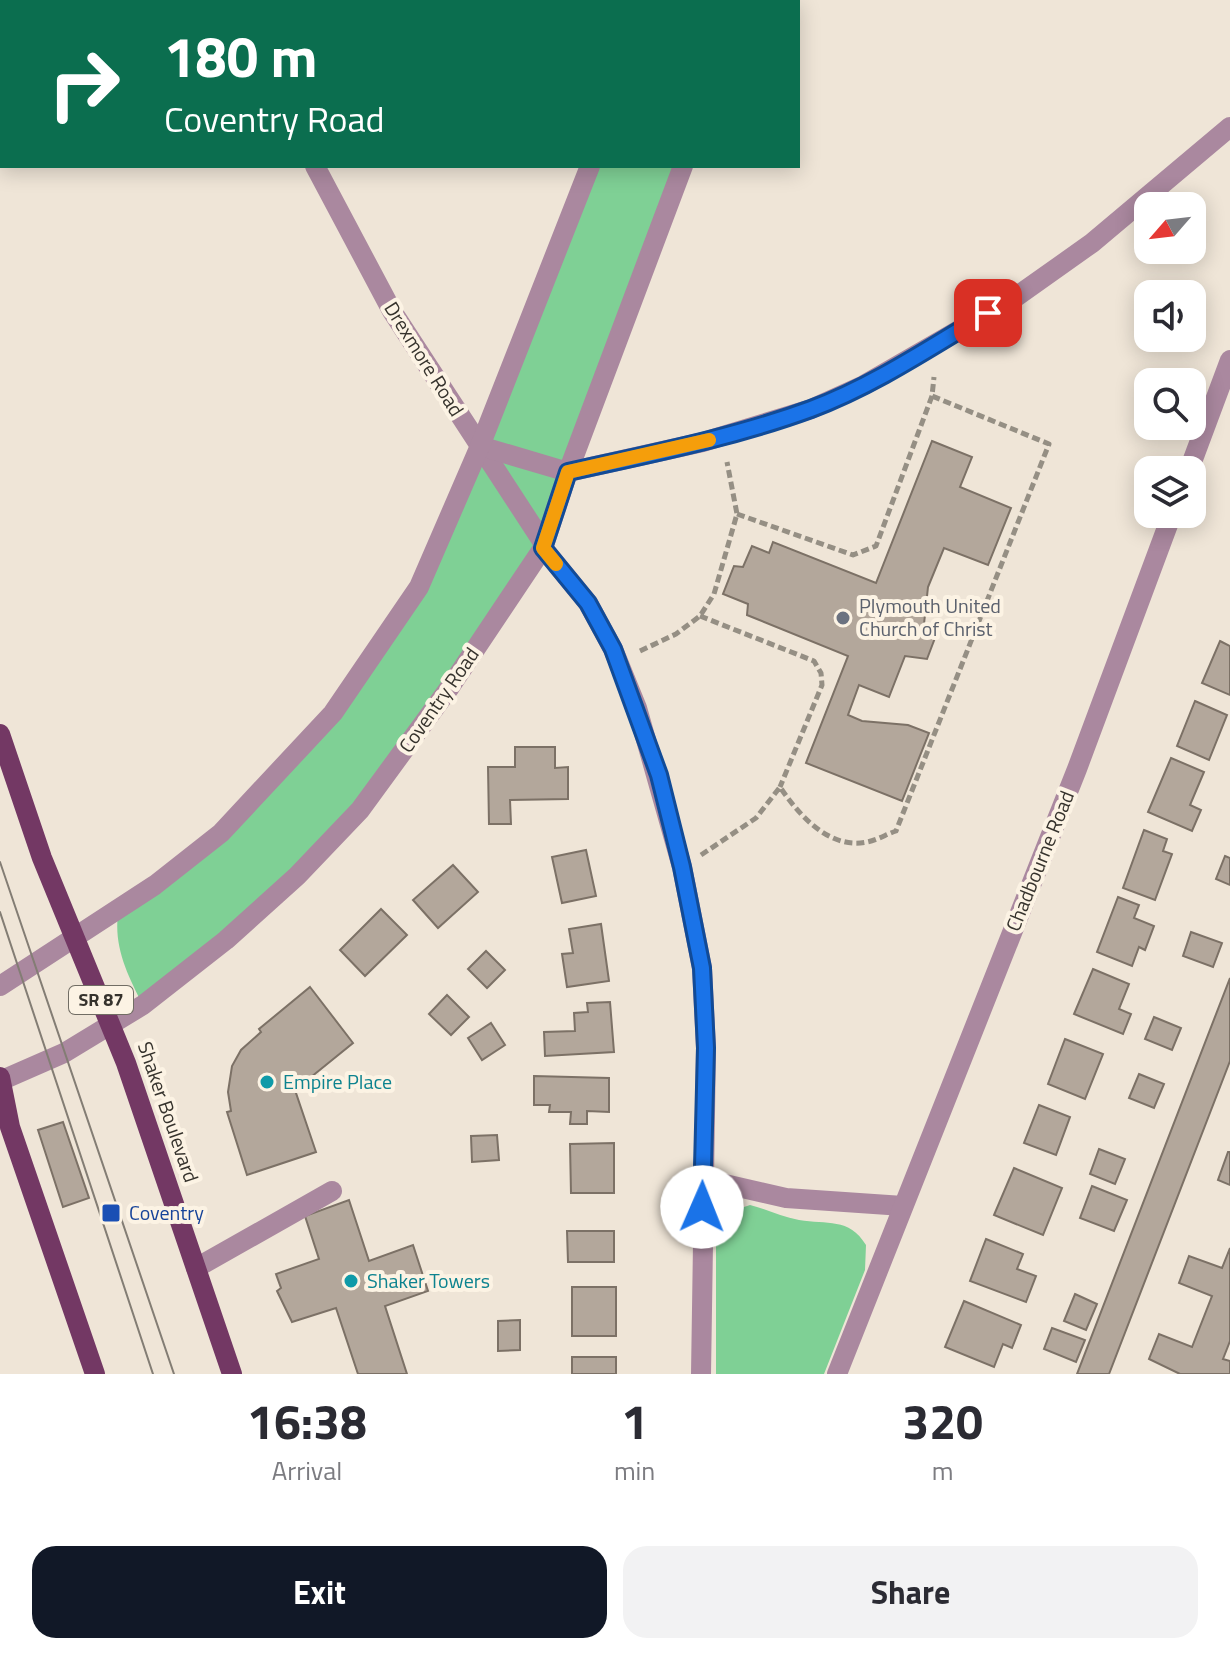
<!DOCTYPE html>
<html lang="en">
<head>
<meta charset="utf-8">
<style>
	:root { --surface:#fff; --page:#f2f2f3; --text:#2b2b33; --muted:#7c7c81; --accent:#111827 }
	body { margin:0; font-family:"Titillium Web",sans-serif; background:var(--page); color:var(--text); height:100vh; display:flex; flex-direction:column; font-size:30px; white-space:nowrap }
	* { box-sizing:border-box; margin:0 }
	p { font-size:26px; color:var(--muted) }
	.icon { flex:none; width:44px; height:44px; fill:none; stroke:currentColor; stroke-width:2; stroke-linecap:round; stroke-linejoin:round }
	.map { position:relative; height:1374px; overflow:hidden }
	.drawer { display:flex; flex-direction:column; background:var(--surface); flex:1 }
	.drawer>* { flex:none }
	.hud { position:absolute; left:0px; top:0px; width:800px; height:168px; box-shadow:0 4px 20px #0003; background:#0b6e4f; color:#fff; overflow:hidden }
	.needle { width:52px; rotate:242deg }
	.tools { position:absolute; left:1134px; top:192px; display:grid; gap:16px }
	.tools a { display:grid; place-items:center; width:72px; height:72px; border-radius:16px; background:var(--surface); box-shadow:0 4px 20px #0003; font-size:40px }
	.pin { position:absolute; display:grid; place-items:center; width:68px; height:68px; color:#fff; margin:-34px; border-radius:16px; box-shadow:0 4px 12px #0006 }
	.me { position:absolute; width:88px; margin:-44px; rotate:1deg; stroke-linejoin:round; filter:drop-shadow(0 0 6px #0008) }
	.turn { display:flex; align-items:center; gap:28px; height:168px; padding:0 32px; font-size:36px }
	.turn .icon { width:104px; height:104px; stroke-width:2.5 }
	.turn b { display:block; font-size:56px; line-height:68px }
	.eta { display:flex; justify-content:space-evenly; align-items:center; height:136px; text-align:center }
	.eta b { font-size:48px; font-weight:700; line-height:56px }
	.button { display:flex; gap:16px; margin-top:auto; padding:16px 32px }
	.button a { flex:1; height:92px; border-radius:24px; background:var(--accent); color:#fff; font-size:32px; font-weight:700; line-height:92px; text-align:center }
	.button a+a { background:var(--page); color:var(--text) }
	.map>svg:first-child { display:block }
</style>
</head>
<body>
<div class="map">
<svg width="1230" height="1374" viewBox="0 0 1230 1374">
	<rect width="100%" height="100%" fill="#efe5d7"/>
	<g fill="#7fd095">
		<path d="M590,166H683L544,544L360,809L143,1005C127,974 112,944 119,908L155,885L333,713L418,587Z"/>
		<path d="M750,1205C766,1209 782,1217 799,1220C827,1225 849,1217 866,1245L865,1270L824,1374H716V1238C722,1219 730,1211 750,1205Z"/>
	</g>
	<g fill="#b3a79b" stroke="#7c7166" stroke-width="2">
		<polygon points="932,441 972,457 960,487 1011,508 988,565 944,548 928,587 924,624 938,630 927,659 905,656 889,697 859,685 848,715 862,721 908,725 929,733 902,801 806,763 848,656 747,615 748,604 723,594 734,566 743,567 752,546 769,553 773,542 876,583"/>
		<polygon points="1220,641 1230,646 1230,695 1202,683"/>
		<polygon points="1195,701 1227,715 1209,760 1177,746"/>
		<polygon points="515,747 555,747 555,768 568,767 568,799 510,800 511,824 489,824 488,767 515,767"/>
		<polygon points="1171,758 1204,772 1190,805 1201,810 1192,831 1148,812"/>
		<polygon points="1144,830 1167,839 1163,851 1172,854 1155,900 1123,888"/>
		<polygon points="586,850 596,896 562,903 552,857"/>
		<polygon points="1225,856 1230,858 1230,885 1216,879"/>
		<polygon points="453,865 478,892 438,928 413,900"/>
		<polygon points="1118,897 1139,905 1134,918 1154,926 1145,950 1139,947 1132,966 1097,952"/>
		<polygon points="381,909 407,935 365,976 340,950"/>
		<polygon points="601,924 609,981 567,987 562,954 573,953 569,929"/>
		<polygon points="1191,932 1222,943 1213,967 1183,956"/>
		<polygon points="486,951 505,970 487,988 468,969"/>
		<polygon points="1093,969 1129,984 1119,1009 1131,1014 1123,1034 1074,1014"/>
		<polygon points="1230,978 1230,1061 1109,1374 1077,1374"/>
		<polygon points="310,987 353,1043 295,1090 316,1152 247,1175 227,1112 231,1111 228,1092 232,1066 241,1050 261,1032 259,1029"/>
		<polygon points="447,995 469,1017 451,1035 429,1014"/>
		<polygon points="610,1002 614,1052 545,1056 544,1032 575,1031 574,1013 588,1012 587,1003"/>
		<polygon points="1154,1017 1181,1028 1172,1050 1145,1039"/>
		<polygon points="491,1023 505,1045 482,1060 468,1038"/>
		<polygon points="1065,1039 1103,1054 1085,1099 1048,1084"/>
		<polygon points="1139,1074 1164,1084 1154,1108 1129,1098"/>
		<polygon points="534,1076 609,1078 609,1112 587,1111 587,1124 570,1124 571,1112 549,1112 550,1105 534,1105"/>
		<polygon points="1039,1105 1070,1117 1056,1155 1024,1143"/>
		<polygon points="63,1122 89,1198 63,1207 38,1130"/>
		<polygon points="497,1135 499,1160 472,1162 471,1136"/>
		<polygon points="614,1143 614,1193 571,1193 570,1144"/>
		<polygon points="1099,1149 1125,1159 1115,1184 1090,1174"/>
		<polygon points="1228,1152 1230,1152 1230,1185 1218,1180"/>
		<polygon points="1014,1168 1062,1188 1043,1235 994,1215"/>
		<polygon points="1092,1186 1127,1200 1114,1231 1080,1218"/>
		<polygon points="349,1200 369,1261 413,1245 428,1291 385,1306 407,1374 358,1374 336,1308 292,1322 277,1291 281,1288 276,1274 319,1259 305,1216"/>
		<polygon points="567,1231 614,1231 614,1262 568,1262"/>
		<polygon points="986,1239 1023,1254 1017,1269 1036,1276 1026,1302 970,1281"/>
		<polygon points="1230,1248 1230,1341 1223,1359 1230,1361 1230,1374 1180,1374 1149,1359 1159,1334 1192,1347 1212,1296 1179,1283 1189,1256 1222,1268"/>
		<rect x="572" y="1287" width="44" height="49"/>
		<polygon points="1075,1294 1097,1304 1086,1330 1064,1321"/>
		<polygon points="964,1301 1021,1325 1012,1348 1003,1344 994,1367 945,1347"/>
		<polygon points="520,1320 520,1350 498,1351 498,1321"/>
		<polygon points="1052,1328 1085,1340 1076,1362 1044,1349"/>
		<rect x="572" y="1357" width="44" height="17"/>
	</g>
	<g fill="none" stroke-linecap="round" stroke-linejoin="round">
		<g stroke="#958f84" stroke-width="5" stroke-dasharray="8 4" stroke-linecap="butt">
			<polyline points="737,514 853,555 876,546 932,396 934,377"/>
			<polyline points="700,616 814,661 821,673 822,685 780,787"/>
			<polyline points="640,651 676,634 700,616 714,594 737,514 727,462"/>
			<path d="M701,855L756,818L780,787C798,814 829,850 867,842C877,840 887,834 896,831L1049,444L932,396"/>
		</g>
		<g stroke="#aa889f" stroke-width="20">
			<polyline points="257,0 258,2"/>
			<polyline points="655,2 655,0"/>
			<polyline points="745,2 746,0"/>
			<polyline points="315,166 392,311 544,544"/>
			<polyline points="480,446 568,472 703,442 811,409 864,385 1013,299 1092,243 1230,127"/>
			<polyline points="1189,470 1230,360"/>
			<polyline points="543,548 588,603 613,649 637,708 682,867 702,968 706,1048 701,1374"/>
			<polyline points="0,986 155,885 221,833 333,713 419,587 480,446 590,166"/>
			<polyline points="0,1081 64,1053 143,1005 226,940 297,876 360,810 450,687 543,548 568,472 683,166"/>
			<polyline points="703,1179 786,1198 903,1206"/>
			<polyline points="196,1268 332,1191"/>
			<polyline points="837,1374 1077,769 1172,514"/>
		</g>
		<g stroke="#733864" stroke-width="20">
			<polyline points="0,734 42,858 126,1063 232,1374"/>
			<polyline points="0,1077 10,1127 95,1374"/>
		</g>
		<g stroke="#837d74" stroke-width="2">
			<polyline points="0,862 174,1374"/>
			<polyline points="0,912 153,1374"/>
		</g>
	</g>
	<g fill="none" stroke-linecap="round" stroke-linejoin="round">
		<g stroke="#114b97" stroke-width="20">
			<path id="route" d="M702,1207L706,1048L702,968L682,867L659,775L613,649L588,603L543,548L568,472C649,454 732,438 811,409C873,386 931,347 988,313"/>
		</g>
		<use href="#route" stroke="#1a73e8" stroke-width="14"/>
		<polyline stroke="#f59e0b" stroke-width="14" points="556,564 543,548 568,472 709,440"/>
	</g>
	<circle fill="#6b7280" stroke="#fcf3e4" stroke-width="3" cx="843" cy="618" r="8"/>
	<g fill="#0f9aa8" stroke="#fcf3e4" stroke-width="3">
		<circle cx="267" cy="1082" r="8"/>
		<circle cx="351" cy="1281" r="8"/>
	</g>
	<rect fill="#1a4fb4" stroke="#fcf3e4" stroke-width="3" x="101" y="1203" width="20" height="20" rx="4"/>
	<g text-anchor="middle" stroke-width="8" stroke-linejoin="round" paint-order="stroke">
		<rect fill="#fcf3e4" stroke="#716d64" stroke-width="2" x="69" y="986" width="64" height="28" rx="6"/>
		<g font-size="18" font-weight="bold" fill="#36332d">
			<text x="101" y="1006">SR 87</text>
		</g>
		<g font-size="20" fill="#36332d" stroke="#fcf3e4">
			<text transform="translate(424 359) rotate(58)" y="7">Drexmore Road</text>
			<text transform="translate(439 700) rotate(-55)" y="7">Coventry Road</text>
			<text transform="translate(1040 861) rotate(-68)" y="7">Chadbourne Road</text>
			<text transform="translate(168 1112) rotate(71)" y="7">Shaker Boulevard</text>
		</g>
		<g font-size="20" fill="#5b616d" stroke="#fcf3e4" text-anchor="start">
			<text x="859" y="613">Plymouth United<tspan x="859" dy="23">Church of Christ</tspan></text>
		</g>
		<g font-size="20" fill="#0d838f" stroke="#fcf3e4" text-anchor="start">
			<text x="283" y="1089">Empire Place</text>
			<text x="367" y="1288">Shaker Towers</text>
		</g>
		<g font-size="20" fill="#164399" stroke="#fcf3e4" text-anchor="start">
			<text x="129" y="1220">Coventry</text>
		</g>
	</g>
</svg>
<div class="tools">
<a><svg class="needle" viewBox="-14 -14 28 28"><path d="M0-13l5 13h-10z" fill="#e53935"/><path d="M0 13l5-13h-10z" fill="#7c7c81"/></svg></a>
<a><svg class="icon" aria-label="sound" viewBox="0 0 24 24"><path d="M4 9h4l5-4v14l-5-4H4zM17 9q2 3 0 6"/></svg></a>
<a><svg class="icon" aria-label="search" viewBox="0 0 24 24"><circle cx="10" cy="10" r="6"/><path d="M15 15l6 6"/></svg></a>
<a><svg class="icon" aria-label="layers" viewBox="0 0 24 24"><path d="M12 4l9 5-9 5-9-5zM3 14l9 5 9-5"/></svg></a>
</div>
<div class="pin" style="left:988px;top:313px;background:#d93025"><svg class="icon" aria-label="arrive" viewBox="0 0 24 24"><path d="M6 21V4h12l-3 4 3 4H6"/></svg></div>
<svg class="me" style="left:702px;top:1207px" viewBox="-20 -20 40 40"><circle r="19" fill="#fff"/><path d="M0-13L10 11 0 6-10 11z" fill="#1a73e8"/></svg>
<div class="hud">
<div class="turn"><svg class="icon" aria-label="right" viewBox="0 0 24 24"><path d="M7 20v-9h11M14 6l5 5-5 5"/></svg><div><b>180 m</b>Coventry Road</div></div>
</div>
</div>
<section class="drawer">
<div class="eta">
<div><b>16:38</b><p>Arrival</p></div>
<div><b>1</b><p>min</p></div>
<div><b>320</b><p>m</p></div>
</div>
<div class="button"><a>Exit</a><a>Share</a></div>
</section>
</body>
</html>
